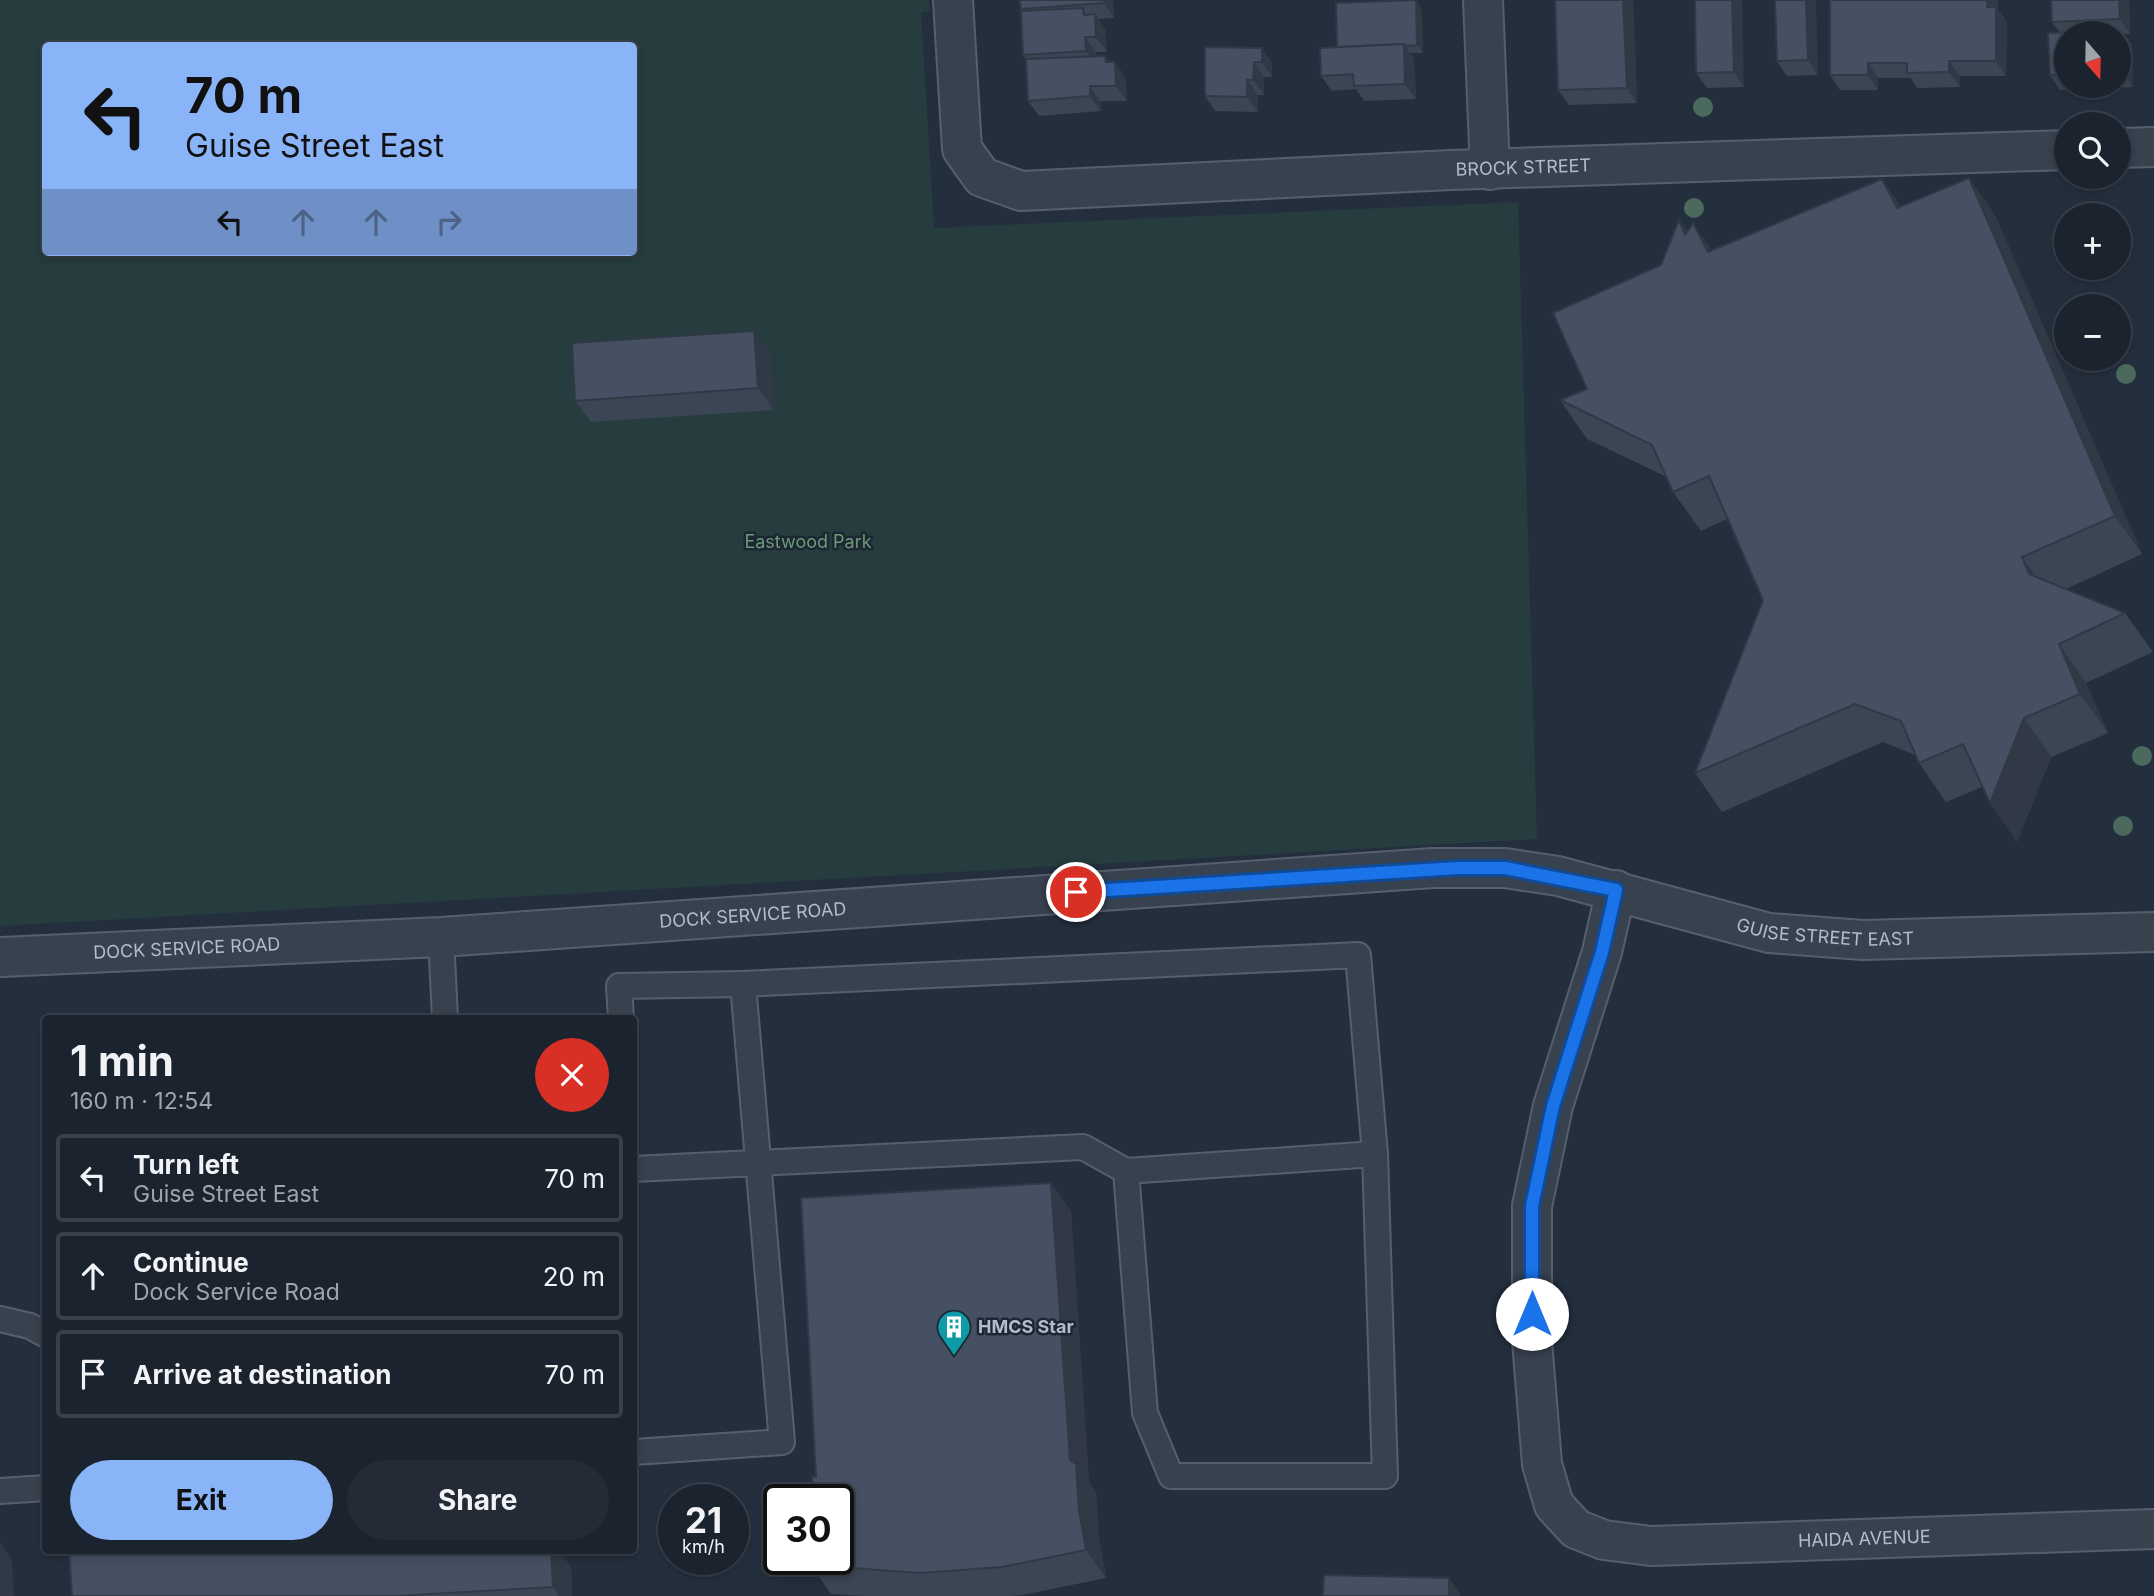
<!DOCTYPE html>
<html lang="en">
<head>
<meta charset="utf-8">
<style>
	:root { --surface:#1b232e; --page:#242b36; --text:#f1f3f6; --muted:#a0a4aa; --line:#39404a; --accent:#8ab4f8 }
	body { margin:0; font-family:Inter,sans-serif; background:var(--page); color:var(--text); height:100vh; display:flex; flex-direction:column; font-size:26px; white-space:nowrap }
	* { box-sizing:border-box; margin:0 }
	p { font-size:23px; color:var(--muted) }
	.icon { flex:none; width:38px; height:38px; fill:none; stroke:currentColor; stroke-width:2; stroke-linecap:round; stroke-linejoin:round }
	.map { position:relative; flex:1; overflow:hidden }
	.drawer { position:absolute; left:42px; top:1015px; width:595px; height:539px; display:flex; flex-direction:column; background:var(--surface); border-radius:7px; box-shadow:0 4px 10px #0003,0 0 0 2px var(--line) }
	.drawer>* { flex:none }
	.guide { position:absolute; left:42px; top:42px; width:595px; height:214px; border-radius:7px; box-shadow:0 4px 10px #0003,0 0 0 2px var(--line); background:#8ab4f8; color:#111; overflow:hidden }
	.needle { width:46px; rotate:160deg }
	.buttons { position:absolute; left:2054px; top:21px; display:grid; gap:14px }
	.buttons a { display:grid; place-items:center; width:77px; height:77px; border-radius:50%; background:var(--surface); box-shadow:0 4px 10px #0003,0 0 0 2px var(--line); font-size:35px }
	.speed { position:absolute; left:658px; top:1484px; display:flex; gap:14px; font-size:35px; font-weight:700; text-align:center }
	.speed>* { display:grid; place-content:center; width:91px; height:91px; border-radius:50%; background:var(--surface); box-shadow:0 4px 10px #0003,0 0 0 2px var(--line); line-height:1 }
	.speed small { font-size:18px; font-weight:400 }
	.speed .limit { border:4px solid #111; border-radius:10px; background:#fff; color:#111 }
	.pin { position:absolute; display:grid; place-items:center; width:60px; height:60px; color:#fff; margin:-30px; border:4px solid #fff; border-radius:50%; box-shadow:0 2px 7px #0007 }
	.me { position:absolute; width:77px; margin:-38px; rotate:0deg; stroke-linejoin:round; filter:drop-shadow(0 0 5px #0008) }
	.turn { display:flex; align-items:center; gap:24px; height:147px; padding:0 28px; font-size:32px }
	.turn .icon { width:91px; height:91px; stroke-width:2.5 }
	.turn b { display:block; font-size:49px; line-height:60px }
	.lanes { display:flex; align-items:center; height:66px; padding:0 28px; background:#0003; justify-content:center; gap:35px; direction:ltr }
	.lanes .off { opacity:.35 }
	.round { display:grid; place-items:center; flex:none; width:74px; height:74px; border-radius:37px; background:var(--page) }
	.summary { display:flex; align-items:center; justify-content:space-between; height:119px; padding:0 28px }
	h1 { font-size:42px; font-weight:700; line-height:52px }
	.action { display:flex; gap:14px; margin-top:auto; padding:14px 28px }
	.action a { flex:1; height:80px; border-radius:42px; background:var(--accent); color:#111; font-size:28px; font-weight:700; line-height:80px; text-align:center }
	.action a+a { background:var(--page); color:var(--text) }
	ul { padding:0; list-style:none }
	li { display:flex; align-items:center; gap:21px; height:88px; margin:0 14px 10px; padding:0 14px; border:4px solid var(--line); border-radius:7px }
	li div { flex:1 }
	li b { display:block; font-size:26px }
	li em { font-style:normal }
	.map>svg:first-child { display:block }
</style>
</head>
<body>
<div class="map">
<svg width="2154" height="1596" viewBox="0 0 2154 1596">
	<rect width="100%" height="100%" fill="#242f3e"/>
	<path fill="#263c3f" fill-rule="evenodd" d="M0,0H929L930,11L921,12L934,228L1518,202L1537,839L0,926ZM46,46H634V252H46Z"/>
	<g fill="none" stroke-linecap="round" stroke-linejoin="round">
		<g stroke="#565f6c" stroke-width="28">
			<g id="service">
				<polyline points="441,937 445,1018"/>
				<polyline points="621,1018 619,986 743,984"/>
				<polyline points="634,1169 1083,1147 1126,1171 1375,1154 1385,1476 1171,1476 1145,1413 1126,1171"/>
				<polyline points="0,1319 30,1326 46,1335"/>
				<polyline points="634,1452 782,1442 743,984 1358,955 1375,1154"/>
				<polyline points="0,1491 46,1488"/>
			</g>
		</g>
		<g stroke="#565f6c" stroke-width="42">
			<g id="minor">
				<path id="s1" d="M953,0L962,149L982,177L1021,191L1451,170L2067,150"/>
				<polyline points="1483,0 1490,170"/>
				<polyline points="2119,148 2154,147"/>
				<path id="s2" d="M1616,890L1602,952L1553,1106L1532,1206V1341L1542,1464L1554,1505L1576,1529L1604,1540L1651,1546L2154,1529"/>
				<path id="s3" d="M0,957L441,937L1433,868H1505L1558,876L1769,933L1863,940L2154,932"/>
			</g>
		</g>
		<use href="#service" stroke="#38414e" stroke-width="24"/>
		<use href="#minor" stroke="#38414e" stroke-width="38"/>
	</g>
	<g fill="#4b6a5d">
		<circle cx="1703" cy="107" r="10"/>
		<circle cx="1694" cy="208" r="10"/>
		<circle cx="2126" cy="374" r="10"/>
		<circle cx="2142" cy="756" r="10"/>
		<circle cx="2123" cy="826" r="10"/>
	</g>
	<g fill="#3b4654" fill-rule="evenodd">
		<polygon points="1113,0 1114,18 1098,19 1105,29 1107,52 1096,52 1096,56 1105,56 1109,62 1115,62 1125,77 1127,101 1100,101 1101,111 1039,116 1028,101 1026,60 1023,55 1022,11 1021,9"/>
		<polygon points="1416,0 1421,8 1423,53 1410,53 1414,59 1416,99 1364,101 1356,89 1332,91 1321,76"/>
		<polygon points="1633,0 1637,103 1569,105 1558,90"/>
		<polygon points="1695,0 1744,87 1707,88 1696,73"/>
		<polygon points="1775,0 1818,75 1787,76 1777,61"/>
		<polygon points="1830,0 1998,0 1998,9 2007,22 2006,76 1960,76 1960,87 1917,88 1911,78 1878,78 1878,90 1840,90 1830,75"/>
		<path d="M2129,0L2130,34H2124L2132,45L2133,87L2060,90L2050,75L2060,33L2052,22ZM2067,33H2119V86H2067Z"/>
		<polygon points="1205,47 1272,63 1272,77 1264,77 1264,95 1258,95 1258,112 1215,111 1205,96"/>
		<polygon points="1969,178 1996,217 2142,554 2066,589 2125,613 2153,652 2086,683 2108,733 2051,757 2017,842 1982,787 1946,802 1919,763 1915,755 1883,742 1722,812 1695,773 1763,600 1727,519 1701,531 1673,492 1667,477 1587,439 1560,400 1587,389 1661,265 1679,220 1687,231 1712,251 1901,206"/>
		<polygon points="770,353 774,410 591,422 575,401"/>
		<polygon points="1051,1183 1071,1211 1089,1482 1096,1492 1099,1539 1106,1578 1022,1595 1010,1596 864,1596 831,1594 811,1565 838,1559 816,1477"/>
		<polygon points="571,1567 572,1596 72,1596"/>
	</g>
	<g fill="#303945">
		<polygon points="1104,0 1113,0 1114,18 1104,3"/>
		<polygon points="1416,0 1421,8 1423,53 1417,45"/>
		<polygon points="1623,0 1633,0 1637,103 1627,88"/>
		<polygon points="1732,0 1742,0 1744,87 1734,72"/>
		<polygon points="1806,0 1816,0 1818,75 1808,60"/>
		<polygon points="1987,0 1998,0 1998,9 2007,22 2006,76 1996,61 1987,7"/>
		<polygon points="2119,0 2129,0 2130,34 2120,19"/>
		<polygon points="1095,14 1105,29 1107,52 1096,37"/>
		<polygon points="2121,31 2132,45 2133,87 2123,72"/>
		<polygon points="1085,37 1096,52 1097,66 1086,51"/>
		<polygon points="1404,44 1414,59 1416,99 1405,84"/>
		<polygon points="1262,48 1272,63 1272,77 1262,62"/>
		<polygon points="1105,56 1115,70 1115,62 1125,77 1127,101 1116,86 1106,62"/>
		<polygon points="1949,61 1960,76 1960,87 1949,72"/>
		<polygon points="1254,62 1264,77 1264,95 1253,80"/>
		<polygon points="1868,63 1878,78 1878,90 1868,75"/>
		<polygon points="1247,80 1258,95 1258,112 1247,97"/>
		<polygon points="1090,86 1100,101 1101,111 1090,96"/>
		<polygon points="1969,178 1996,217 2142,554 2115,516"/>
		<polygon points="1882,179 1909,218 1897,208"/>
		<polygon points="1679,220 1707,259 1685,235"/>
		<polygon points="1693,223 1720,262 1708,252"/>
		<polygon points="754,331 770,353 774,410 758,388"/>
		<polygon points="2022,557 2049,596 2029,574"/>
		<polygon points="2059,644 2086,683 2108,733 2080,694"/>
		<polygon points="2024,718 2051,757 2017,842 1990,803"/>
		<polygon points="1051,1183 1071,1211 1089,1482 1096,1492 1099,1539 1106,1578 1086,1550 1070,1460"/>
		<polygon points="634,1302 635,1304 637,1374 634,1368"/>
		<polygon points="0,1543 12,1560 14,1596 0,1596"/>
		<polygon points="548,1550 559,1550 571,1567 572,1596 559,1596 553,1587"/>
		<polygon points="1449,1578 1460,1593 1460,1596 1449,1596"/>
	</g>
	<g fill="#455162" stroke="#303945" stroke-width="2">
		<polygon points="1020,0 1104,0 1104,3 1021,9"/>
		<polygon points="1416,0 1417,45 1405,46 1404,44 1337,47 1336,3"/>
		<polygon points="1555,0 1623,0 1627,88 1558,90"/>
		<polygon points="1695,0 1732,0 1734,72 1696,73"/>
		<polygon points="1775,0 1806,0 1808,60 1777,61"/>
		<polygon points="1830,0 1987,0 1987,7 1996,7 1996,61 1949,61 1949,72 1907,73 1907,63 1868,63 1868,75 1830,75"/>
		<polygon points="2051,0 2119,0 2120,19 2052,22"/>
		<polygon points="1083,8 1084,15 1095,14 1096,37 1085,37 1086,51 1023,55 1021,11"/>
		<polygon points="2121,31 2123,72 2119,72 2119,33 2067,33 2067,74 2050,75 2048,33"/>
		<polygon points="1404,44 1405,84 1354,86 1353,74 1321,76 1320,48"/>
		<polygon points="1205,47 1262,48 1262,62 1254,62 1253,80 1247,80 1247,97 1205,96"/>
		<polygon points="1105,56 1106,62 1115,62 1116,86 1090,86 1090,96 1028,101 1026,59"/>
		<polygon points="1969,178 2115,516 2022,557 2029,574 2125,613 2059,644 2080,694 2024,718 1990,803 1963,744 1919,763 1901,721 1855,704 1695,773 1763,600 1709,476 1673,492 1652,445 1560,400 1587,389 1553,313 1661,265 1679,220 1685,235 1693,223 1708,252 1882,179 1897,208"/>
		<polygon points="754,331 758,388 575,401 572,343"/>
		<polygon points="1051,1183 1070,1460 1076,1464 1079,1511 1086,1550 1002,1567 920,1573 811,1565 812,1559 838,1559 838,1500 814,1500 812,1477 816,1477 801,1198"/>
		<polygon points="69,1550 551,1550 553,1587 395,1596 72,1596"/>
		<polygon points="1324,1575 1449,1578 1449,1596 1323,1596"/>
	</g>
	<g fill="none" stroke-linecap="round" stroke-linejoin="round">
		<g stroke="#114b97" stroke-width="18">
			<polyline id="route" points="1076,892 1457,868 1505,868 1616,890 1602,952 1553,1106 1532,1206 1532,1314"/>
		</g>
		<use href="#route" stroke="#1a73e8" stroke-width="12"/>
	</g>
	<defs>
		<g id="building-pin" transform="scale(1.75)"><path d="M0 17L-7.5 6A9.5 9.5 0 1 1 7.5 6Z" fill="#0f9aa8" stroke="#1d2633"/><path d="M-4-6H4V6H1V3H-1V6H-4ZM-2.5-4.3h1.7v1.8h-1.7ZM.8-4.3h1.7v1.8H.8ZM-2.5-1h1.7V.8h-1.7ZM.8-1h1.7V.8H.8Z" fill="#fff"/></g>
	</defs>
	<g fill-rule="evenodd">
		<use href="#building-pin" x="954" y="1327"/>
	</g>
	<g text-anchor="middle" stroke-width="5" stroke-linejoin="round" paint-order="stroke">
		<g font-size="18" fill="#b4bcc9" stroke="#1d2633">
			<text dy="6" stroke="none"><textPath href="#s1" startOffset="728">BROCK STREET</textPath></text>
			<text dy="6" stroke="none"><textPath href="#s3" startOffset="754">DOCK SERVICE ROAD</textPath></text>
			<text dy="6" stroke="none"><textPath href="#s3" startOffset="1836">GUISE STREET EAST</textPath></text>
			<text dy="6" stroke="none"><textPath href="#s3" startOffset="187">DOCK SERVICE ROAD</textPath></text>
			<text dy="6" stroke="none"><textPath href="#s2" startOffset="952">HAIDA AVENUE</textPath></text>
		</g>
		<g font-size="18" fill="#6b9a76" stroke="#1d2633">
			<text x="808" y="548">Eastwood Park</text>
		</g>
		<g font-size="18" font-weight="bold" fill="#b4bcc9" stroke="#1d2633" text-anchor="start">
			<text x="978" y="1333">HMCS Star</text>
		</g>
	</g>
</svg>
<div class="buttons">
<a><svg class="needle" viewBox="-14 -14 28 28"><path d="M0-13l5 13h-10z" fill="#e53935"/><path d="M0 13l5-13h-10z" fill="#a0a4aa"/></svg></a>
<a><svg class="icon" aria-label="search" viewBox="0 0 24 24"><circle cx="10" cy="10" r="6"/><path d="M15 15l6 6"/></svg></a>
<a>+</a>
<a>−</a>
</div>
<div class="speed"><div>21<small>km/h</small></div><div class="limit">30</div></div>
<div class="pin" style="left:1076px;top:892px;background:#d93025"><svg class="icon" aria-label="arrive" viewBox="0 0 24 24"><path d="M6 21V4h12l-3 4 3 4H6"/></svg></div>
<svg class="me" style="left:1532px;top:1314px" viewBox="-20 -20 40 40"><circle r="19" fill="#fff"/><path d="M0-13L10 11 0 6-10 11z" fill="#1a73e8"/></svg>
<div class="guide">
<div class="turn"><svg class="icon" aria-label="left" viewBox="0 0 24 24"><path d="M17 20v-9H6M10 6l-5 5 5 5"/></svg><div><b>70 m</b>Guise Street East</div></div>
<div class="lanes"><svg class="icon" aria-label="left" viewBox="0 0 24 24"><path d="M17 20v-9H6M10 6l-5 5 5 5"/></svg><svg class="icon off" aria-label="ahead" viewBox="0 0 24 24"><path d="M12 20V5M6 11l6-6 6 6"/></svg><svg class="icon off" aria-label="ahead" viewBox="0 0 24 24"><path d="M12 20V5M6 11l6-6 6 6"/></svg><svg class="icon off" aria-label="right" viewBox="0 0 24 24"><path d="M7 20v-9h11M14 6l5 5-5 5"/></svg></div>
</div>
<section class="drawer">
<div class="summary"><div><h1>1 min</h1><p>160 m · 12:54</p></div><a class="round" style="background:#d93025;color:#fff"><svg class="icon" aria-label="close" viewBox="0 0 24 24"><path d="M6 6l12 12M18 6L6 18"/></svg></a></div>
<ul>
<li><svg class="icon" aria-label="left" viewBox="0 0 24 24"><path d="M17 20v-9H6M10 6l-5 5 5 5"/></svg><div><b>Turn left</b><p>Guise Street East</p></div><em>70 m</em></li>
<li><svg class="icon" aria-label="ahead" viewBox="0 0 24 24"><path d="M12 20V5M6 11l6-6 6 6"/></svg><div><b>Continue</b><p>Dock Service Road</p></div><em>20 m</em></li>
<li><svg class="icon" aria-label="arrive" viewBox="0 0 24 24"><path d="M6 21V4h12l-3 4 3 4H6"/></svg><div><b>Arrive at destination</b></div><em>70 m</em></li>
</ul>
<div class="action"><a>Exit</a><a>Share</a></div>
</section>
</div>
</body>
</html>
